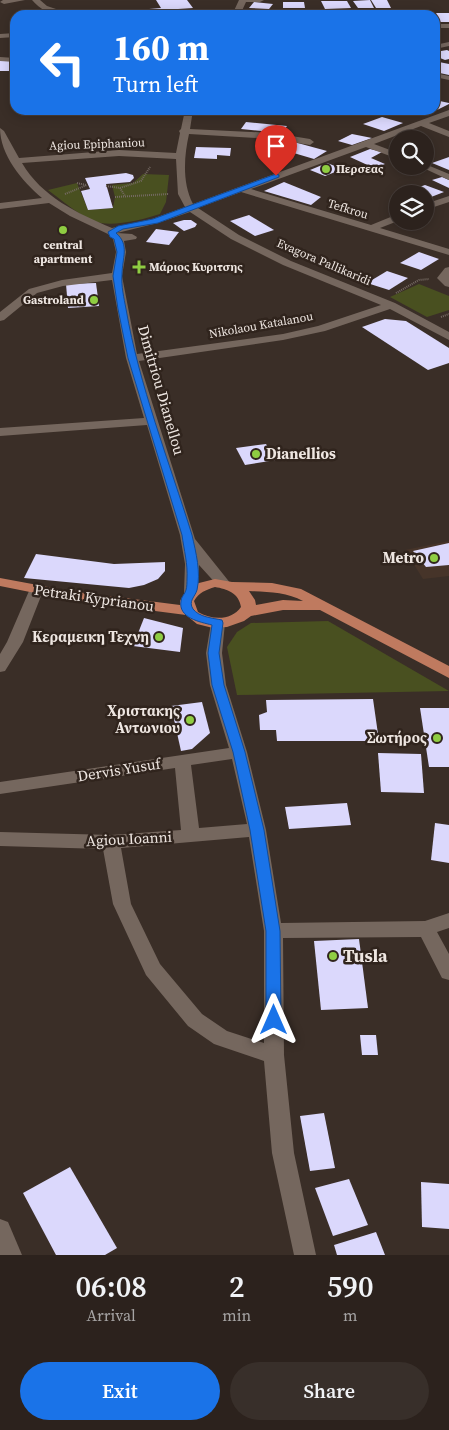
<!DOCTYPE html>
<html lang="en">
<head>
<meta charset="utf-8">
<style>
	:root { --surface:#2c221d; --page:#382f2a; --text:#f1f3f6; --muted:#a6a4a4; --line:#483f3b; --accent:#1a73e8 }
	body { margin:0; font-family:"Source Serif 4",serif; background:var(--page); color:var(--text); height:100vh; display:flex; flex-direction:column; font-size:19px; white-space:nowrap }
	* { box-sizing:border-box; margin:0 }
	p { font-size:16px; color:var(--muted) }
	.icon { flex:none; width:28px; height:28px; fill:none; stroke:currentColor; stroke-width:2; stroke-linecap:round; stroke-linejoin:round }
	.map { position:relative; height:1255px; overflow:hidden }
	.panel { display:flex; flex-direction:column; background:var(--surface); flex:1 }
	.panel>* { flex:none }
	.banner { position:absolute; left:10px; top:10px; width:430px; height:105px; border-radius:15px; box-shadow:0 2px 12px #0003,0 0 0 1px var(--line); background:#1a73e8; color:#fff; overflow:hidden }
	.controls { position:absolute; left:389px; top:130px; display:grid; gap:10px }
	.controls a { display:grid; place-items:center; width:45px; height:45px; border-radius:50%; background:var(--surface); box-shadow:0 2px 12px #0003,0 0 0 1px var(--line); font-size:25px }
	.pin { position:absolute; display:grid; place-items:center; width:42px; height:42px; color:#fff; margin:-51px -21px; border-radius:50% 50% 50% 0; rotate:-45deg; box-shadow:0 0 5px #0007 }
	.pin .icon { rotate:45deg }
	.me { position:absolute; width:55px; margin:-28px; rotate:0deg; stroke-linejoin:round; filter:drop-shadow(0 0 4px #0008) }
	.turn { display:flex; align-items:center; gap:18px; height:105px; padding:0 20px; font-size:22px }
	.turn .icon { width:65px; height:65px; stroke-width:2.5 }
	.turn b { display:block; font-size:35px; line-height:42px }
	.eta { display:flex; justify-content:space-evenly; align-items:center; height:85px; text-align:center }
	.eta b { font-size:30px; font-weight:600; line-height:35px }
	.primary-button { display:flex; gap:10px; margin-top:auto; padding:10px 20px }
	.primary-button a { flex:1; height:58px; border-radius:30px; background:var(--accent); color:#fff; font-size:20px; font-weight:600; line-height:58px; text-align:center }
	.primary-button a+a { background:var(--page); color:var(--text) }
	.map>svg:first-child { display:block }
</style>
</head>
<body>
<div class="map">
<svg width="449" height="1255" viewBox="0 0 449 1255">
	<rect width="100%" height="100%" fill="#3a2e27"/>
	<polygon fill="#463429" points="449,541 449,576 423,579 405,550"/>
	<g fill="#495020">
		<path d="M143,174L169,175L166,202L160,214C145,219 117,226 101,223C83,219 63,201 48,190L77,183L88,210L113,208L115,197L112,185L133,183Z"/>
		<polygon points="419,284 449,296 449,310 427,317 390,297"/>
		<polygon points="328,621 449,691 237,695 227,647 237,632 251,623"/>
	</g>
	<g fill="#dbd8fc">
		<polygon points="156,0 187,0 193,8 178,9 180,11 151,13 149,9 161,8"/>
		<polygon points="370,0 374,8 358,8 353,1"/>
		<polygon points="371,0 387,0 391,8 376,8"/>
		<polygon points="321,1 347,1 351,8 325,9"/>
		<polygon points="254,2 273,4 269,9 249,8"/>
		<polygon points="283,2 304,2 305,8 283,8"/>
		<polygon points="244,11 259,12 258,15 242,15"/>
		<rect x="281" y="11" width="22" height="4"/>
		<polygon points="427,12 429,15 406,15 405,13"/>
		<polygon points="436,13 449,13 449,22 440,22"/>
		<polygon points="447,50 449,51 449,59 445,60 435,56 435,52"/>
		<rect x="0" y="61" width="15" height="10"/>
		<polygon points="439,62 449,64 449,75 435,72 435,65"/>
		<polygon points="435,100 449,103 449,104 435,111"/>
		<polygon points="382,117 403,123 384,131 363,124"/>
		<polygon points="246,122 287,126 282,133 241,129"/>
		<polygon points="352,134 372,138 352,145 338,141"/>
		<polygon points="283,139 327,151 314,159 270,146"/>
		<polygon points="196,147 231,148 230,156 217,155 217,159 194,158"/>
		<polygon points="370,149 382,152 371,158 385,164 374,168 350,157"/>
		<polygon points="449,157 449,170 432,163"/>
		<polygon points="327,163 343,169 325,176 310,170"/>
		<polygon points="126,173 133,175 134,178 130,182 106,184 113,208 88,210 81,191 90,189 85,178"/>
		<polygon points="442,177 449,180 449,188 432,180"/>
		<polygon points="284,182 321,197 311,205 264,191"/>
		<polygon points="425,185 444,192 426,199 425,194 413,194 408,191"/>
		<polygon points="249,215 274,230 255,236 230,221"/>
		<polygon points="184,220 191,220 197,224 195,227 184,231 173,223"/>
		<polygon points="156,229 179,232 169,245 146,242"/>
		<polygon points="419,252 439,259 421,270 400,263"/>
		<polygon points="387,271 408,278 389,290 367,283"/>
		<polygon points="96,283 99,306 68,308 66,284"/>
		<polygon points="385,319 406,321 449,348 449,363 428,370 362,327"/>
		<polygon points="266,444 276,460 245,465 236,448"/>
		<polygon points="449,543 449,565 426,567 413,551"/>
		<polygon points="36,554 114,564 165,562 165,571 158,579 144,585 129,588 24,578"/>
		<polygon points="144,618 183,628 180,652 133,646"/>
		<polygon points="373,699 379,741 277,741 276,730 260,730 259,715 267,712 266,700"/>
		<polygon points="202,702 210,733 192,749 181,751 171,706"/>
		<polygon points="420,708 449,708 449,767 429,767"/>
		<polygon points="378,753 421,754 424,793 381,792"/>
		<polygon points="347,803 351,825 289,829 285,807"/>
		<polygon points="435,823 449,825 449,863 431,860"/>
		<polygon points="359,939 368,1008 321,1010 314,941"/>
		<polygon points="360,1035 376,1035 378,1055 362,1055"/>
		<polygon points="324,1113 335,1168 310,1171 300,1116"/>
		<polygon points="70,1167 117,1248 105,1255 56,1255 23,1193"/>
		<polygon points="349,1179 368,1225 333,1236 315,1188"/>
		<polygon points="421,1182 449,1184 449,1229 422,1227"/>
		<polygon points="376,1232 385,1255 337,1255 334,1245"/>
	</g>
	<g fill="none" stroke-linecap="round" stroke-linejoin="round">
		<g stroke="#756a63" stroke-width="2" stroke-dasharray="1 1" stroke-linecap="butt">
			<polyline points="77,183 86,185"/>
			<polyline points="106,186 120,188 125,196"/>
			<polyline points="120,188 141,181 150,167"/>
			<polyline points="65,194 87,185"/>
			<polyline points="115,197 169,194"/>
			<polyline points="396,293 419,280 429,279"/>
			<polyline points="441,317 449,314"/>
		</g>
		<g fill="#75675e" fill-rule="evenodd">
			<polygon points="3,0 25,0 4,4 0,2"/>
			<path d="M32,0H40L47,6L59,10L61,15C50,15 40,9 32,0Z"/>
			<polygon points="239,0 264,0 260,2 246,2 240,15 232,15"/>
			<rect x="435" y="24" width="14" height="4"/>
			<polygon points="15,33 15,37 0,38 0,34"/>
			<polygon points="449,42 449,46 435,49 435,45"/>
			<polygon points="0,57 15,58 15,62 0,61"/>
			<polygon points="435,73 449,76 449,80 435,77"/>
			<path d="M185,110H193L190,129L273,133L310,139L314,142L310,145L273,139L189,134C184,156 182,183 193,204L449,110V116L429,123L449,131V137L421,126L374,144L398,153V159L366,147L251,189L371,225L398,214V221L380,228L449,249V255L241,192L198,208L239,235L291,261L395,303L449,332V340L390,309L325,331L283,340L139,361L195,539L231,584L229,587H219L199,565L198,592L196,595H186L184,592L185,564L180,535L147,425L0,436V428L144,418L126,358L112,280L63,286L37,293L4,320L0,321V312L29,289L62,280L112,273L116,252L113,239L108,234L70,216L49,203L0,209V203L42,198C22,181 0,155 0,128L4,131L19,158L119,150L176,153L180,133L179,131L181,129ZM119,156L176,159L178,194L185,207L152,219L112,228C77,213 42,197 22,163ZM190,212L231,239L283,265L381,305L318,326L283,334L137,354L122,276L126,252L124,241L136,239L137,237L132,234L117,233L158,223Z"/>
			<polygon points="272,110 286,110 282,113"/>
			<polygon points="425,164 449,174 449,180 419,166 425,166"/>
			<polygon points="449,196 449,202 425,210 425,204"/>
			<polygon points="449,267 449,287 445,286 437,278 445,268"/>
			<polygon points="36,586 41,588 43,591 23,642 5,671 0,672 0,654 7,642 29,591 31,588"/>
			<path d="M218,618L223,620L225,623L222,653L226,685L247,752L266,830L281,923L425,921L449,913V928L437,932L449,954V980L442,978L421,937L283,938L284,1055L294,1153L316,1255H294L272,1153L264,1061L214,1044L188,1026L146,975L113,904L103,849L0,846V832L111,835L181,830L175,768L0,794V782L229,748L210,685L206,653L211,623L213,620ZM232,759L247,824L199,828L191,765ZM249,837L264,931V1043L227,1031L202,1014L160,964L131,904L121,848Z"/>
			<polygon points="0,1219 8,1222 22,1255 0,1255"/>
		</g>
		<path fill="#bf7a5f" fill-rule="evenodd" d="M0,578L70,591L180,605V601L186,590L195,584L215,579L232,582L272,583L301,589L449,666V678L320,610H283L251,616L244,621L227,627L213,628L197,624L186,615L70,600L0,586ZM215,587C227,589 239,593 241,607C231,621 212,620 198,612L194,601C199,592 206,590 215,587ZM249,591C267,592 287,592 303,601L283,600L256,605L255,600Z"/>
	</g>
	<path fill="#1a73e8" stroke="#114b97" d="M276,174L279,175V177L158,223L123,229L116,233C130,245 122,258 122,275C121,286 124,298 126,309C139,385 169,461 192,535C196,553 201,572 197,590C195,597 188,601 193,609C199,617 212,618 222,620L223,623L219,653L224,685L245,752L264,830L280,931L281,1020L279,1024L274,1026L269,1024L266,1020V931L250,830L233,752L212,685L208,653L212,625C200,622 178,618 181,601C181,597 185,594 186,590C187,587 187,582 187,579C188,564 184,550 182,535L128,358L118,309L113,276L117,252L114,239L110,237L108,232L118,226L153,219Z"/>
	<g fill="#8fcd42" stroke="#30241d" stroke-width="2">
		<circle cx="326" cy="169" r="5"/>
		<circle cx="63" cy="230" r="5"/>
		<path d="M136.5 259.5h5v5h5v5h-5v5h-5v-5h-5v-5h5z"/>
		<circle cx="94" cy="300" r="5"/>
		<circle cx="256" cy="454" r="5"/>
		<circle cx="434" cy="558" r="5"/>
		<circle cx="159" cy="637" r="5"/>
		<circle cx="190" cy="720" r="5"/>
		<circle cx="437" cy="738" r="5"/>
		<circle cx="333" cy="956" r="5"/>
	</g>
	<g text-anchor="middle" stroke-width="5" stroke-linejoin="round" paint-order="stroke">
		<g font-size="12" fill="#eee6e1" stroke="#30241d">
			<text transform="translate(97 144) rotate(-2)" y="4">Agiou Epiphaniou</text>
			<text transform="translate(348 209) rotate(17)" y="4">Tefkrou</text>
			<text transform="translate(324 262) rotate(23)" y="4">Evagora Pallikaridi</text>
			<text transform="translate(261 325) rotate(-10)" y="4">Nikolaou Katalanou</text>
		</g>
		<g font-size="12" font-weight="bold" fill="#eee6e1" stroke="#30241d" text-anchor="start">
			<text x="336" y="173">Περσεας</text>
			<text x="63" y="249" text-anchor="middle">central<tspan x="63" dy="14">apartment</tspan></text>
			<text x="149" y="271">Μάριος Κυριτσης</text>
			<text x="84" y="304" text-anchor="end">Gastroland</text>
		</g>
		<g font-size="15" fill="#eee6e1" stroke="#30241d">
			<text transform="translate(161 390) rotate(74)" y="5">Dimitriou Dianellou</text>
			<text transform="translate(94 598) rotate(8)" y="5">Petraki Kyprianou</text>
			<text transform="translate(119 770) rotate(-9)" y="5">Dervis Yusuf</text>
			<text transform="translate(129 839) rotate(-3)" y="5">Agiou Ioanni</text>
		</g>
		<g font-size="15" font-weight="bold" fill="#eee6e1" stroke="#30241d" text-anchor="end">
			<text x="266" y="459" text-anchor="start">Dianellios</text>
			<text x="424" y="563">Metro</text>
			<text x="149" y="642">Κεραμεικη Τεχνη</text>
			<text x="180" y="716">Χριστακης<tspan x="180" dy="17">Αντωνιου</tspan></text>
			<text x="427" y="743">Σωτήρος</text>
		</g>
		<g font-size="18" font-weight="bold" fill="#eee6e1" stroke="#30241d" text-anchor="start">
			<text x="343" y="962">Tusla</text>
		</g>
	</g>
</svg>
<div class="controls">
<a><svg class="icon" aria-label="search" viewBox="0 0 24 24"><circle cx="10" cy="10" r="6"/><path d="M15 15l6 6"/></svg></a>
<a><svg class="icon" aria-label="layers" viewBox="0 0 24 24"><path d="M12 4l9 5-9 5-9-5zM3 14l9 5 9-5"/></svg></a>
</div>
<div class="pin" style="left:276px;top:176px;background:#d93025"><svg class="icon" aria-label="arrive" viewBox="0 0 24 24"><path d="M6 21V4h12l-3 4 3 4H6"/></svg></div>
<svg class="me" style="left:274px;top:1020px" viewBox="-20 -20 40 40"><path d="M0-17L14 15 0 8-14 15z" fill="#1a73e8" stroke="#fff" stroke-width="4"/></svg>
<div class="banner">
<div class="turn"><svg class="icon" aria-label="left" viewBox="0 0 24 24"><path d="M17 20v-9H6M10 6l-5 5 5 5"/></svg><div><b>160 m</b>Turn left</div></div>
</div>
</div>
<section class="panel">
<div class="eta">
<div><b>06:08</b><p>Arrival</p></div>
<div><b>2</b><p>min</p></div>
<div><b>590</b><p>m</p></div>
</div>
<div class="primary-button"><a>Exit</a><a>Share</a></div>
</section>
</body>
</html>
